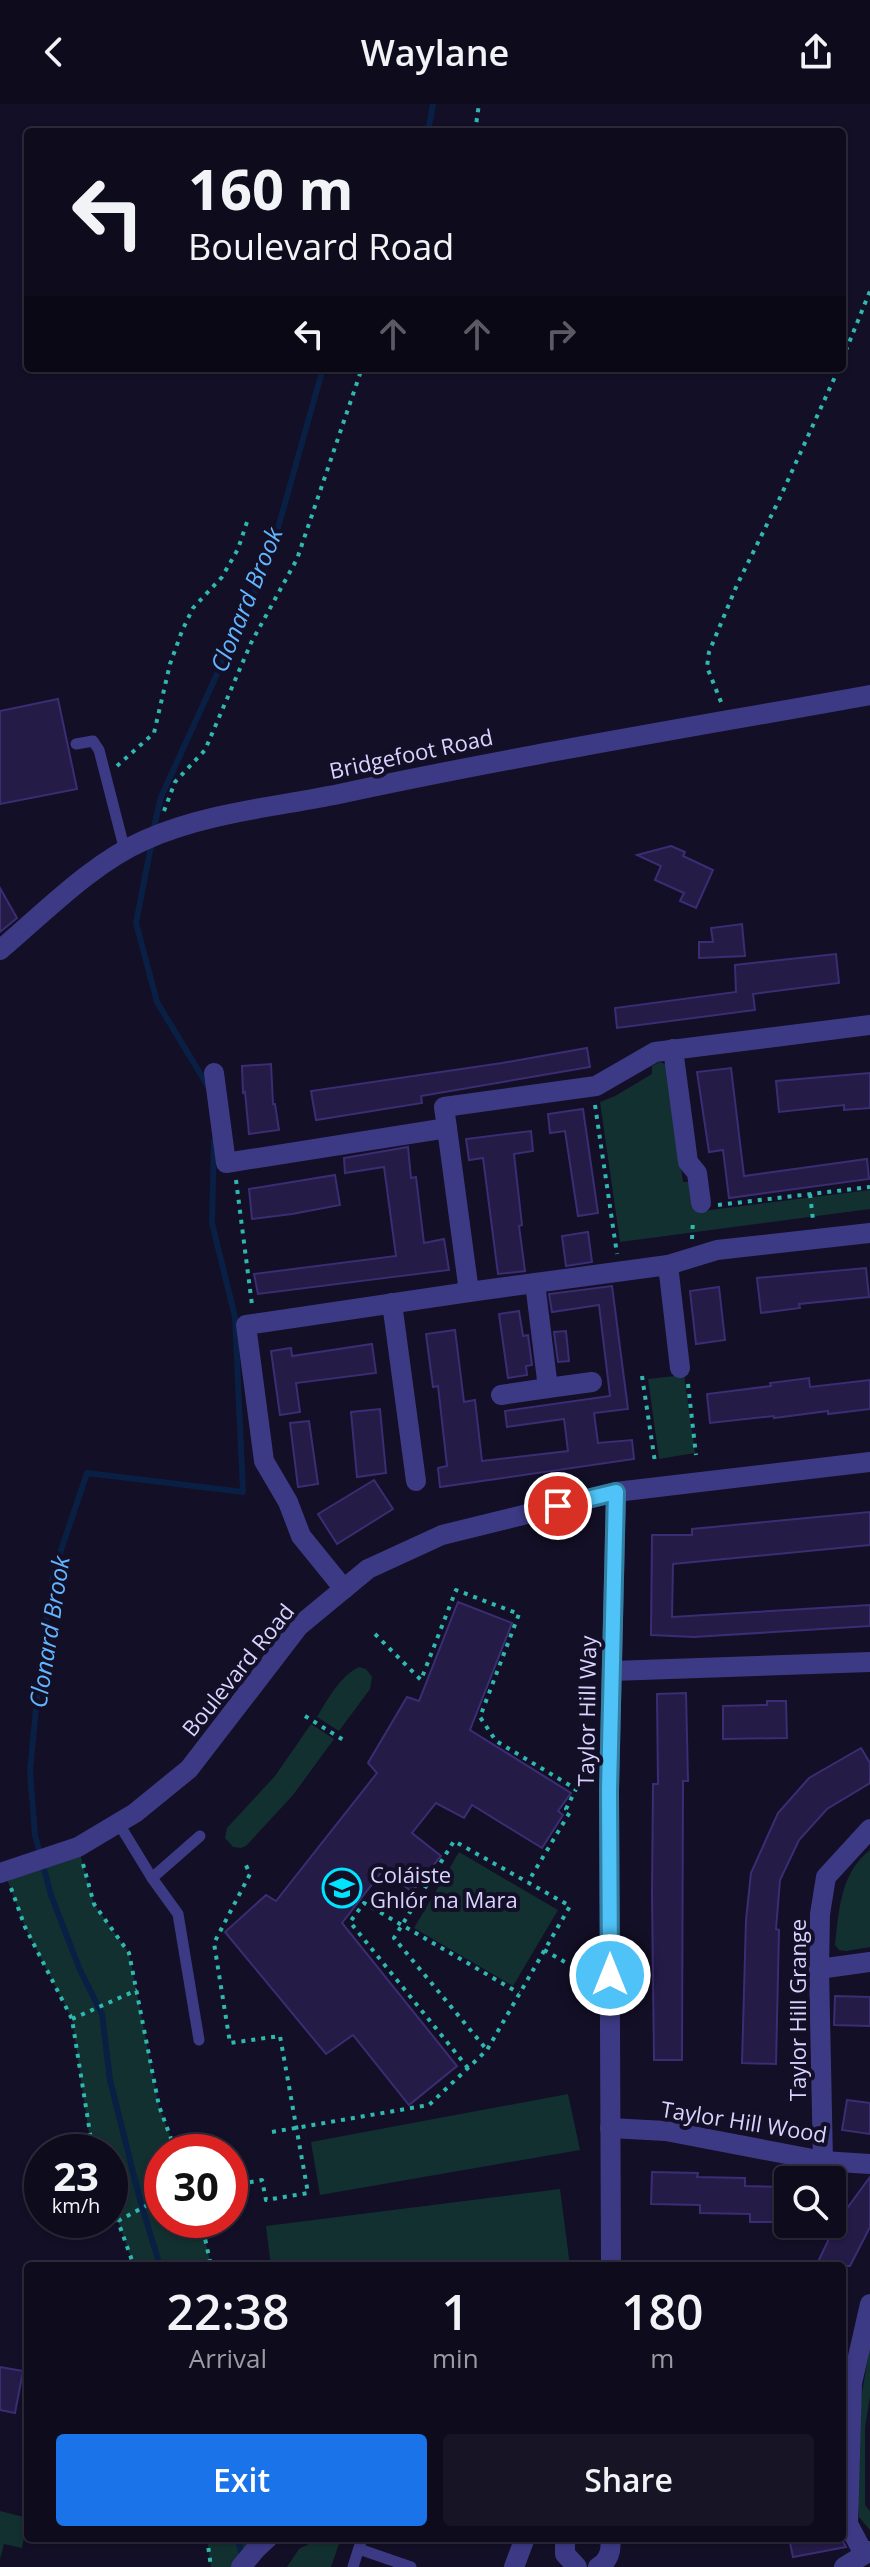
<!DOCTYPE html>
<html lang="en">
<head>
<meta charset="utf-8">
<style>
	:root { --surface:#0e0b1c; --page:#171425; --text:#f1f3f6; --muted:#9b9ba3; --line:#2e2b3b; --accent:#1a73e8 }
	body { margin:0; font-family:"Open Sans",sans-serif; background:var(--page); color:var(--text); height:100vh; display:flex; flex-direction:column; font-size:30px; white-space:nowrap }
	* { box-sizing:border-box; margin:0 }
	p { font-size:26px; color:var(--muted) }
	.icon { flex:none; width:44px; height:44px; fill:none; stroke:currentColor; stroke-width:2; stroke-linecap:round; stroke-linejoin:round }
	.map { position:relative; flex:1; overflow:hidden }
	.drawer { position:absolute; left:24px; top:2158px; width:822px; height:280px; display:flex; flex-direction:column; background:var(--surface); border-radius:8px; box-shadow:0 2px 6px #0004,0 0 0 2px var(--line) }
	.drawer>* { flex:none }
	.top-card { position:absolute; left:24px; top:24px; width:822px; height:244px; border-radius:8px; box-shadow:0 2px 6px #0004,0 0 0 2px var(--line); background:#0e0b1c; color:var(--text); overflow:hidden }
	.controls { position:absolute; left:774px; top:2062px; display:grid; gap:16px }
	.controls a { display:grid; place-items:center; width:72px; height:72px; border-radius:8px; background:var(--surface); box-shadow:0 2px 6px #0004,0 0 0 2px var(--line); font-size:40px }
	.speed { position:absolute; left:24px; top:2030px; display:flex; gap:16px; font-size:40px; font-weight:700; text-align:center }
	.speed>* { display:grid; place-content:center; width:104px; height:104px; border-radius:50%; background:var(--surface); box-shadow:0 2px 6px #0004,0 0 0 2px var(--line); line-height:1 }
	.speed small { font-size:20px; font-weight:400 }
	.speed .limit { border:12px solid #d22; background:#fff; color:#111 }
	.pin { position:absolute; display:grid; place-items:center; width:68px; height:68px; color:#fff; margin:-34px; border:4px solid #fff; border-radius:50%; box-shadow:0 2px 8px #0007 }
	.me { position:absolute; width:88px; margin:-44px; rotate:0deg; stroke-linejoin:round; filter:drop-shadow(0 0 6px #0008) }
	.turn { display:flex; align-items:center; gap:28px; height:168px; padding:0 32px; font-size:36px }
	.turn .icon { width:104px; height:104px; stroke-width:2.5 }
	.turn b { display:block; font-size:56px; line-height:68px }
	.lanes { display:flex; align-items:center; height:76px; padding:0 32px; background:#0003; justify-content:center; gap:40px; direction:ltr }
	.lanes .off { opacity:.35 }
	.eta { display:flex; justify-content:space-evenly; align-items:center; height:136px; text-align:center }
	.eta b { font-size:48px; font-weight:600; line-height:56px }
	.action { display:flex; gap:16px; margin-top:auto; padding:16px 32px }
	.action a { flex:1; height:92px; border-radius:8px; background:var(--accent); color:#fff; font-size:32px; font-weight:600; line-height:92px; text-align:center }
	.action a+a { background:var(--page); color:var(--text) }
	header { display:flex; justify-content:space-between; align-items:center; height:104px; padding:0 32px; background:var(--surface); font-size:36px; font-weight:600 }
	.map>svg:first-child { display:block }
</style>
</head>
<body>
<header><svg class="icon" aria-label="back" viewBox="0 0 24 24"><path d="M15 5l-7 7 7 7"/></svg>Waylane<svg class="icon" aria-label="share" viewBox="0 0 24 24"><path d="M12 15V3M7 8l5-5 5 5M5 13v7h14v-7"/></svg></header>
<div class="map">
<svg width="870" height="2463" viewBox="0 0 870 2463">
	<rect width="100%" height="100%" fill="#130f26"/>
	<g fill="#12302f">
		<polygon points="660,958 665,960 669,967 683,1078 690,1078 702,1107 870,1086 870,1105 620,1138 600,998 615,992 652,970 652,962"/>
		<polygon points="684,1271 695,1349 659,1355 648,1275"/>
		<path d="M359,1563L366,1565L372,1573L370,1585L339,1627L317,1613C328,1595 339,1573 359,1563Z"/>
		<polygon points="311,1620 334,1635 293,1691 246,1742 241,1744 233,1743 225,1734 227,1724 275,1672"/>
		<polygon points="78,1743 94,1800 129,1849 159,2002 176,2048 162,2048 162,2116 201,2116 211,2162 134,2162 110,2095 110,2048 93,2048 91,2043 72,1915 25,1823 4,1767"/>
		<path d="M870,1746V1843L846,1847L839,1846L835,1841C839,1807 840,1769 870,1746Z"/>
		<polygon points="459,1748 558,1806 513,1882 414,1824"/>
		<polygon points="568,1990 580,2046 320,2091 311,2038"/>
		<polygon points="560,2085 570,2162 271,2162 266,2122"/>
		<polygon points="870,2241 870,2292 865,2324 865,2401 870,2407 870,2426 859,2413 856,2377 859,2306"/>
		<polygon points="0,2407 28,2414 22,2444 4,2440 0,2455"/>
		<polygon points="207,2434 268,2434 241,2463 211,2463"/>
		<polygon points="321,2434 341,2434 331,2463 287,2463 299,2445"/>
	</g>
	<g fill="none" stroke-linecap="round" stroke-linejoin="round">
		<g stroke="#0a1f44" stroke-width="6">
			<polyline points="428,28 433,0"/>
			<polyline points="154,723 161,693 269,456 323,264"/>
			<polyline points="151,742 136,819 157,898 209,984"/>
			<polyline points="160,2162 140,2096 110,1976 102,1910 80,1866 51,1791 35,1731 30,1667 40,1563 53,1470 87,1369 243,1388 235,1213 212,1119 214,1037"/>
			<polyline points="237,2434 243,2453"/>
		</g>
	</g>
	<g fill="#241b47" stroke="#3b2d73" stroke-width="2">
		<polygon points="58,595 77,685 0,700 0,607"/>
		<polygon points="671,742 685,748 683,752 713,766 696,804 680,797 684,789 655,776 661,762 637,751"/>
		<polygon points="0,784 17,814 0,828"/>
		<polygon points="742,820 745,852 699,854 699,838 713,838 711,824"/>
		<polygon points="836,850 839,879 753,890 755,906 617,924 615,904 736,888 735,861"/>
		<polygon points="587,944 590,963 421,992 422,999 316,1016 311,987 502,959"/>
		<polygon points="271,960 273,1000 275,1000 279,1026 249,1030 245,988 243,989 242,962"/>
		<polygon points="731,964 744,1072 867,1055 869,1075 729,1094 723,1046 709,1048 697,968"/>
		<polygon points="870,969 870,1004 844,1006 844,1001 779,1008 776,977"/>
		<polygon points="583,1005 598,1109 578,1112 565,1027 550,1029 548,1010"/>
		<polygon points="531,1027 533,1047 514,1050 522,1121 519,1122 525,1167 498,1170 483,1054 469,1056 466,1035"/>
		<polygon points="408,1043 411,1074 416,1073 424,1139 444,1135 449,1166 258,1190 254,1170 396,1152 384,1063 345,1069 344,1054"/>
		<polygon points="335,1071 340,1101 292,1110 252,1115 249,1085"/>
		<polygon points="588,1128 592,1158 566,1162 562,1132"/>
		<polygon points="866,1164 869,1193 799,1200 800,1204 761,1209 757,1174"/>
		<polygon points="612,1182 628,1305 594,1309 598,1339 632,1336 634,1355 440,1383 438,1364 447,1362 438,1282 433,1283 426,1230 455,1226 464,1298 475,1296 482,1357 568,1347 564,1315 507,1323 505,1307 610,1292 599,1201 552,1208 549,1190"/>
		<polygon points="719,1183 725,1236 696,1240 690,1187"/>
		<polygon points="519,1207 523,1232 528,1231 532,1261 526,1262 527,1271 508,1274 499,1210"/>
		<polygon points="566,1227 569,1257 558,1258 554,1228"/>
		<polygon points="372,1240 376,1269 296,1279 300,1308 280,1311 271,1247 291,1244 292,1252"/>
		<polygon points="809,1274 810,1283 870,1276 870,1305 828,1310 828,1307 774,1314 774,1312 710,1319 707,1290 771,1282 770,1279"/>
		<polygon points="380,1305 386,1369 357,1373 351,1308"/>
		<polygon points="309,1317 318,1380 298,1383 290,1319"/>
		<polygon points="374,1376 393,1405 337,1440 318,1410"/>
		<polygon points="870,1408 870,1441 673,1460 672,1513 870,1501 870,1522 694,1533 651,1531 652,1431 692,1431 692,1425"/>
		<polygon points="458,1498 512,1519 470,1626 571,1689 558,1707 563,1711 542,1744 472,1701 464,1714 436,1699 412,1729 441,1752 412,1788 384,1765 342,1819 457,1962 409,2001 353,1931 326,1950 225,1828 266,1791 276,1797 377,1669 368,1659 407,1593 419,1597"/>
		<polygon points="686,1589 688,1677 683,1677 682,1956 654,1956 652,1792 653,1680 658,1680 657,1590"/>
		<polygon points="767,1597 786,1597 787,1634 723,1635 723,1602 767,1601"/>
		<polygon points="861,1644 870,1659 870,1679 827,1705 799,1736 780,1776 776,1825 779,1826 776,1960 742,1959 746,1816 751,1769 778,1709 809,1674"/>
		<polygon points="835,1892 870,1893 870,1922 834,1921"/>
		<polygon points="847,1996 870,1999 870,2030 842,2026"/>
		<polygon points="652,2068 698,2069 697,2073 745,2074 745,2082 788,2083 788,2118 750,2118 750,2110 700,2109 700,2101 651,2100"/>
		<polygon points="870,2073 870,2123 850,2162 816,2162 837,2118"/>
		<polygon points="0,2263 23,2267 15,2309 0,2306"/>
		<polygon points="789,2434 841,2434 846,2443 793,2453"/>
	</g>
	<g fill="none" stroke-linecap="round" stroke-linejoin="round">
		<g stroke="#2fb8b0" stroke-width="4" stroke-dasharray="4 6" stroke-linecap="butt">
			<polyline points="475,28 479,0"/>
			<polyline points="842,256 870,187"/>
			<polyline points="721,598 707,563 709,548 737,481 778,398 839,264"/>
			<polyline points="117,662 154,629 170,560 182,527 193,504 222,473 238,445 248,415"/>
			<polyline points="164,707 175,678 205,646 251,539 297,455 362,264"/>
			<polyline points="595,1001 617,1150"/>
			<polyline points="236,1076 252,1201"/>
			<polyline points="810,1090 813,1116"/>
			<polyline points="718,1101 870,1083"/>
			<polyline points="692,1135 693,1116"/>
			<polyline points="642,1272 655,1358"/>
			<polyline points="688,1280 696,1351"/>
			<polyline points="375,1530 421,1576 456,1486 519,1510 480,1613 496,1637 576,1685 566,1705 570,1708 528,1778"/>
			<polyline points="305,1612 345,1637"/>
			<polyline points="83,1760 94,1800 129,1849 159,2002 176,2048"/>
			<polyline points="11,1784 25,1823 72,1915 93,2048"/>
			<polyline points="544,1846 570,1861"/>
			<polyline points="72,1915 137,1886"/>
			<polyline points="468,1964 350,1818 364,1799 519,1889"/>
			<polyline points="272,2028 429,2001 487,1946 570,1802 454,1737 394,1834 487,1946"/>
			<polyline points="230,2082 262,2076 266,2096 308,2089 280,1932 230,1939 214,1839 250,1770 244,1757"/>
			<polyline points="110,2095 134,2162"/>
			<polyline points="201,2116 211,2162"/>
			<polyline points="118,2117 153,2098 162,2096"/>
			<polyline points="207,2434 211,2463"/>
		</g>
		<g stroke="#3d3a85" stroke-width="11">
			<polyline points="76,640 93,637 99,646 125,747"/>
			<polyline points="119,1720 152,1774 178,1810 199,1936"/>
			<polyline points="152,1774 200,1732"/>
			<polyline points="359,2445 411,2463"/>
			<polyline points="353,2463 362,2434"/>
		</g>
		<g stroke="#3d3a85" stroke-width="20">
			<polyline points="673,945 688,1058 697,1069 701,1099"/>
			<polyline points="214,969 226,1059 447,1024 444,1003 596,982 655,948 870,921"/>
			<polyline points="447,1024 469,1188 668,1161 717,1146 870,1129"/>
			<polyline points="668,1161 680,1264"/>
			<polyline points="535,1179 548,1284 592,1278"/>
			<polyline points="392,1199 416,1377"/>
			<polyline points="501,1291 548,1284"/>
			<polyline points="344,1485 301,1432 288,1398 264,1357 246,1221 469,1188"/>
			<polyline points="612,1567 870,1558"/>
			<polyline points="0,1769 78,1743 135,1709 189,1665 299,1522 368,1465 442,1431 616,1388 870,1358"/>
			<polyline points="819,1865 870,1858"/>
			<polyline points="610,2024 666,2027 823,2057 870,2060"/>
			<polyline points="823,2057 819,1865 820,1810 826,1773 870,1725"/>
			<polyline points="611,2162 609,1686 616,1388"/>
			<polyline points="565,2434 565,2450 577,2463"/>
			<polyline points="864,2450 848,2420 852,2279 870,2200"/>
			<polyline points="241,2463 256,2445 268,2434"/>
			<polyline points="514,2463 525,2434"/>
			<path d="M598,2463C609,2457 612,2446 610,2434"/>
			<polyline points="844,2463 870,2447"/>
		</g>
		<path stroke="#3d3a85" stroke-width="20" d="M0,846C44,809 92,759 145,736C205,709 275,703 339,690C515,652 693,623 870,591"/>
	</g>
	<g fill="none" stroke-linecap="round" stroke-linejoin="round">
		<g stroke="#337fa1" stroke-width="20">
			<polyline id="route" points="558,1402 616,1388 609,1686 610,1871"/>
		</g>
		<use href="#route" stroke="#4fc3f7" stroke-width="14"/>
	</g>
	<defs>
		<g id="school-ring" transform="scale(2)"><circle r="9.5" fill="#130f26" stroke="#00e5ff" stroke-width="1.5"/><path d="M0-5L7-2L0 1L-7-2ZM-4 1L0 2.5L4 1V4Q0 6-4 4Z" fill="#00e5ff"/></g>
	</defs>
	<g fill-rule="evenodd">
		<use href="#school-ring" x="342" y="1784"/>
	</g>
	<g text-anchor="middle" stroke-width="8" stroke-linejoin="round" paint-order="stroke">
		<g font-size="22" fill="#d9d4ff" stroke="#130f26">
			<text transform="translate(411 650) rotate(-12)" y="8">Bridgefoot Road</text>
			<text transform="translate(238 1566) rotate(-51)" y="8">Boulevard Road</text>
			<text transform="translate(587 1607) rotate(-89)" y="8">Taylor Hill Way</text>
			<text transform="translate(798 1906) rotate(-90)" y="8">Taylor Hill Grange</text>
			<text transform="translate(744 2018) rotate(9)" y="8">Taylor Hill Wood</text>
		</g>
		<g font-size="22" fill="#d9d4ff" stroke="#130f26" text-anchor="start">
			<text x="370" y="1779">Coláiste<tspan x="370" dy="25">Ghlór na Mara</tspan></text>
		</g>
		<g font-size="24" font-style="italic" fill="#62b6ff" stroke="#130f26">
			<text transform="translate(247 496) rotate(-68)" y="8">Clonard Brook</text>
			<text transform="translate(50 1528) rotate(-81)" y="8">Clonard Brook</text>
		</g>
	</g>
</svg>
<div class="controls">
<a><svg class="icon" aria-label="search" viewBox="0 0 24 24"><circle cx="10" cy="10" r="6"/><path d="M15 15l6 6"/></svg></a>
</div>
<div class="speed"><div>23<small>km/h</small></div><div class="limit">30</div></div>
<div class="pin" style="left:558px;top:1402px;background:#d93025"><svg class="icon" aria-label="arrive" viewBox="0 0 24 24"><path d="M6 21V4h12l-3 4 3 4H6"/></svg></div>
<svg class="me" style="left:610px;top:1871px" viewBox="-20 -20 40 40"><circle r="17" fill="#4fc3f7" stroke="#fff" stroke-width="3"/><path d="M0-11L8 9 0 5-8 9z" fill="#fff"/></svg>
<div class="top-card">
<div class="turn"><svg class="icon" aria-label="left" viewBox="0 0 24 24"><path d="M17 20v-9H6M10 6l-5 5 5 5"/></svg><div><b>160 m</b>Boulevard Road</div></div>
<div class="lanes"><svg class="icon" aria-label="left" viewBox="0 0 24 24"><path d="M17 20v-9H6M10 6l-5 5 5 5"/></svg><svg class="icon off" aria-label="ahead" viewBox="0 0 24 24"><path d="M12 20V5M6 11l6-6 6 6"/></svg><svg class="icon off" aria-label="ahead" viewBox="0 0 24 24"><path d="M12 20V5M6 11l6-6 6 6"/></svg><svg class="icon off" aria-label="right" viewBox="0 0 24 24"><path d="M7 20v-9h11M14 6l5 5-5 5"/></svg></div>
</div>
<section class="drawer">
<div class="eta">
<div><b>22:38</b><p>Arrival</p></div>
<div><b>1</b><p>min</p></div>
<div><b>180</b><p>m</p></div>
</div>
<div class="action"><a>Exit</a><a>Share</a></div>
</section>
</div>
</body>
</html>
